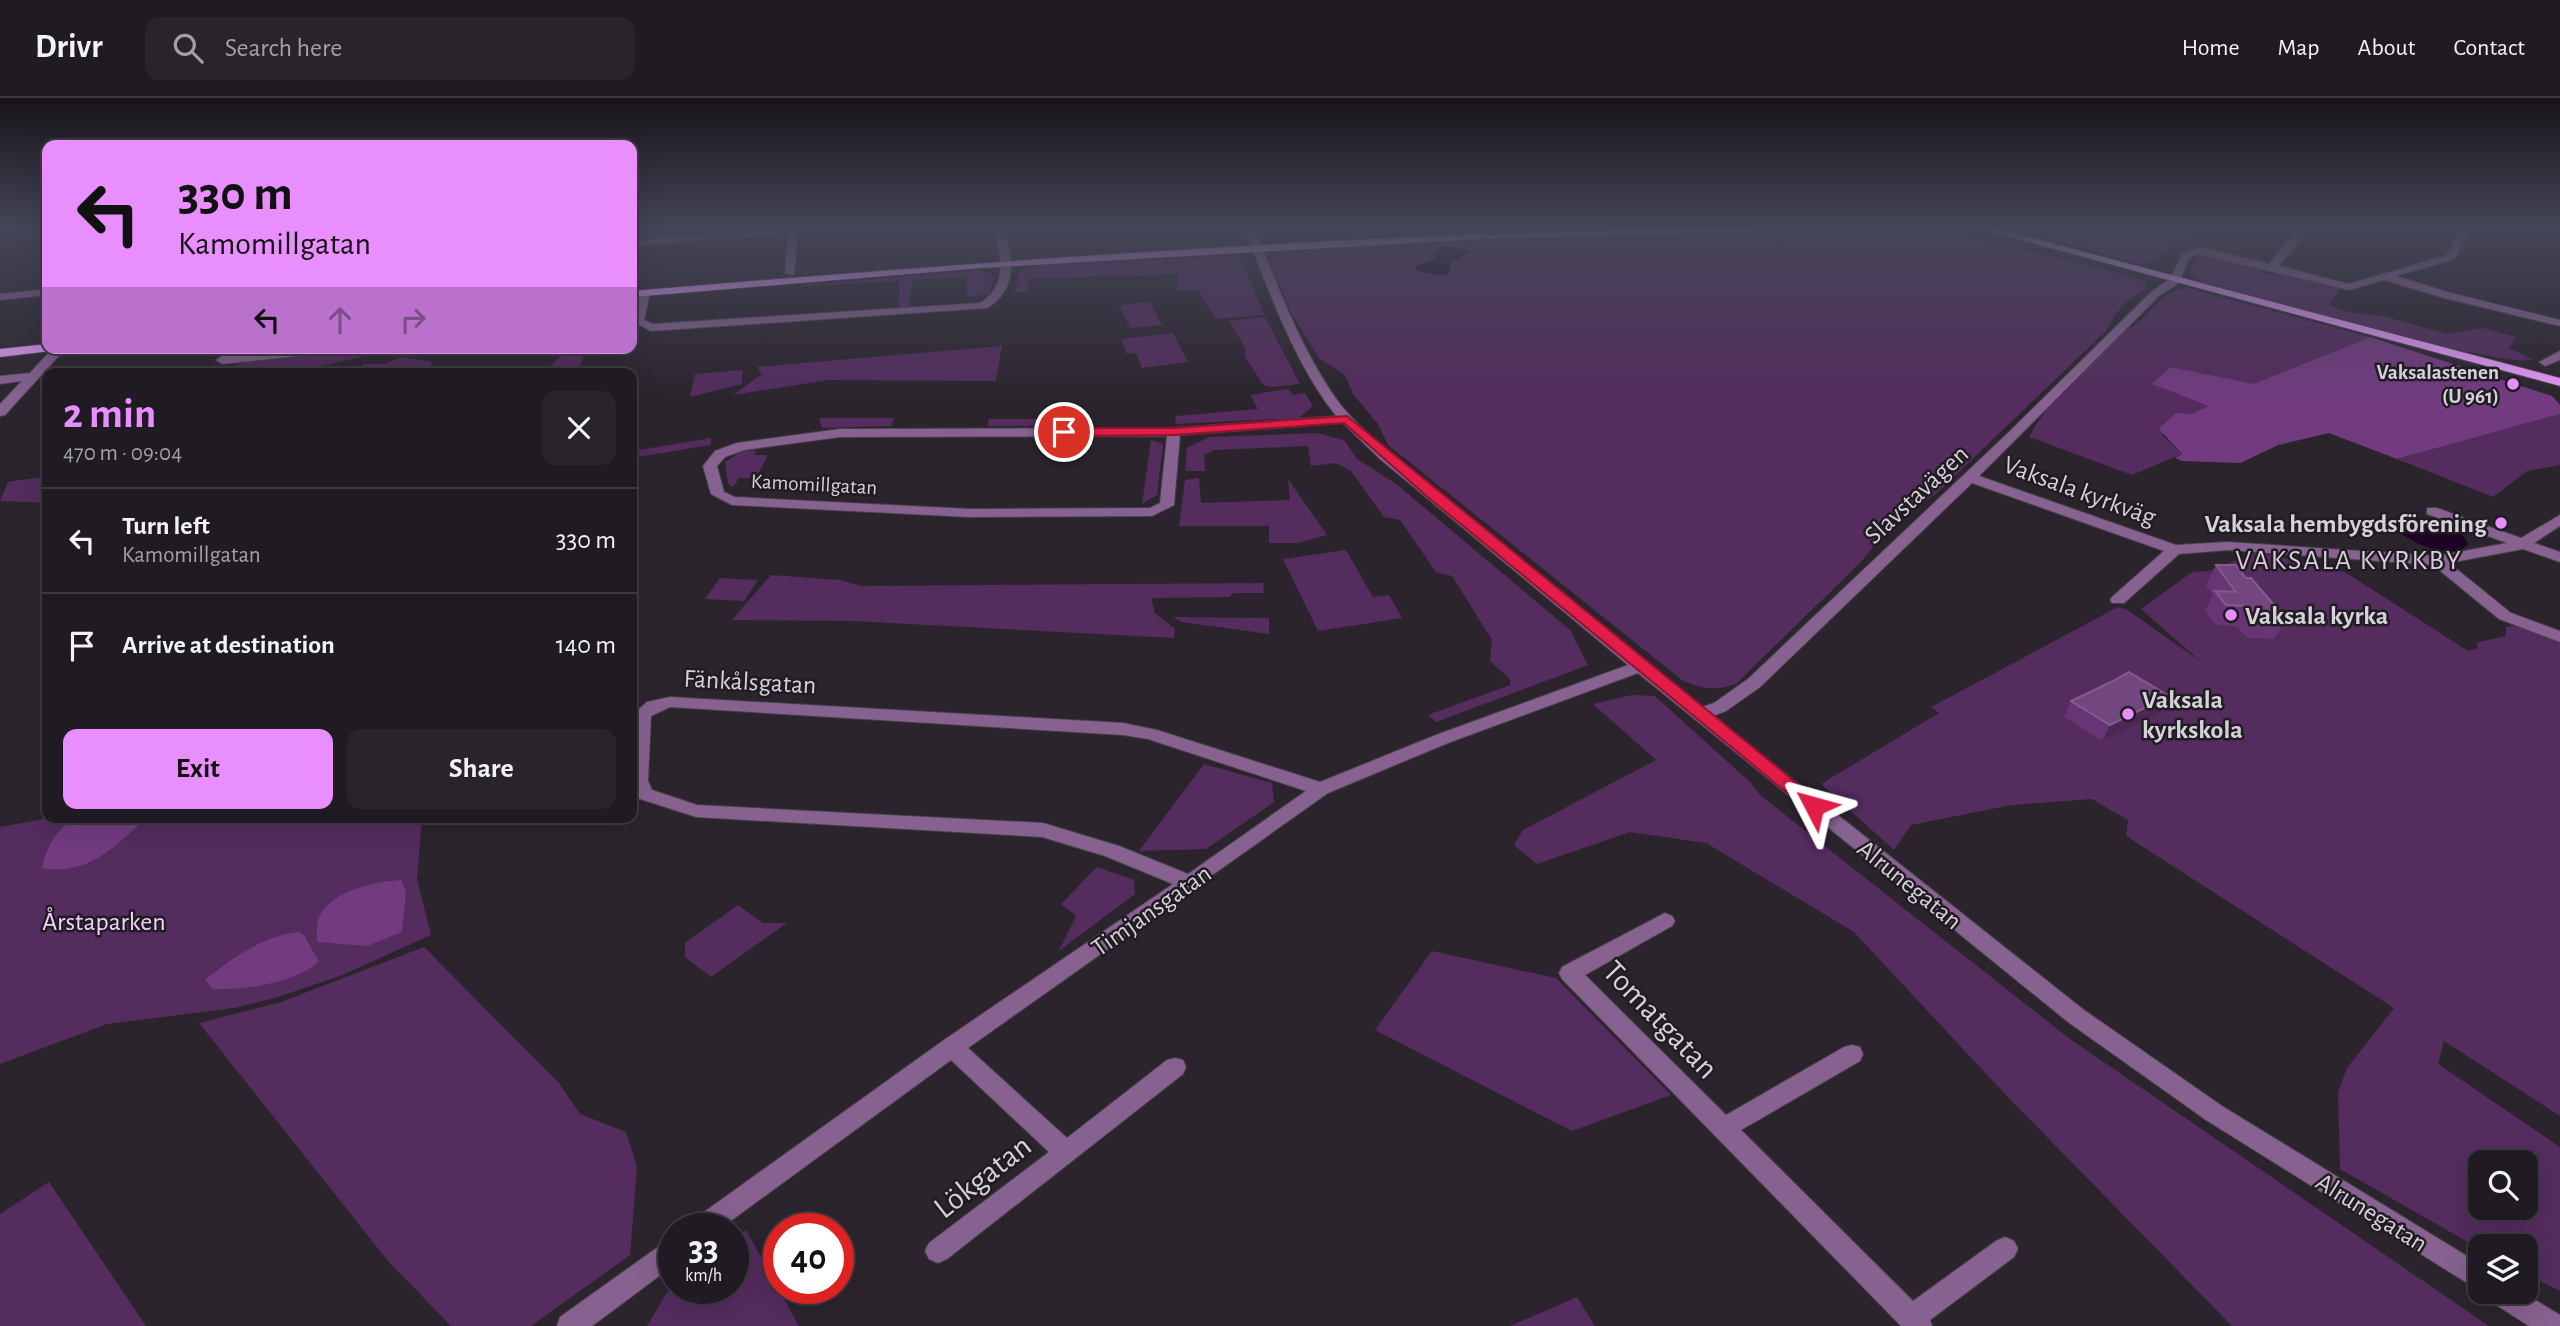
<!DOCTYPE html>
<html lang="en">
<head>
<meta charset="utf-8">
<style>
	:root { --surface:#201b22; --page:#28242a; --text:#f1f3f6; --muted:#a2a1a5; --line:#3d3940; --accent:#e88eff }
	body { margin:0; font-family:"Alegreya Sans",sans-serif; background:var(--page); color:var(--text); height:100vh; display:flex; flex-direction:column; font-size:26px; white-space:nowrap }
	* { box-sizing:border-box; margin:0 }
	p { font-size:23px; color:var(--muted) }
	.icon { flex:none; width:38px; height:38px; fill:none; stroke:currentColor; stroke-width:2; stroke-linecap:round; stroke-linejoin:round }
	.map { position:relative; flex:1; overflow:hidden }
	.details { position:absolute; left:42px; top:270px; width:595px; height:455px; display:flex; flex-direction:column; background:var(--surface); border-radius:14px; box-shadow:0 7px 28px #0002,0 0 0 2px var(--line) }
	.details>* { flex:none }
	.top-card { position:absolute; left:42px; top:42px; width:595px; height:214px; border-radius:14px; box-shadow:0 7px 28px #0002,0 0 0 2px var(--line); background:#e88eff; color:#111; overflow:hidden }
	.buttons { position:absolute; left:2468px; top:1052px; display:grid; gap:14px }
	.buttons a { display:grid; place-items:center; width:70px; height:70px; border-radius:14px; background:var(--surface); box-shadow:0 7px 28px #0002,0 0 0 2px var(--line); font-size:35px }
	.speed { position:absolute; left:658px; top:1115px; display:flex; gap:14px; font-size:35px; font-weight:700; text-align:center }
	.speed>* { display:grid; place-content:center; width:91px; height:91px; border-radius:50%; background:var(--surface); box-shadow:0 7px 28px #0002,0 0 0 2px var(--line); line-height:1 }
	.speed small { font-size:18px; font-weight:400 }
	.speed .limit { border:10px solid #d22; background:#fff; color:#111 }
	.pin { position:absolute; display:grid; place-items:center; width:60px; height:60px; color:#fff; margin:-30px; border:4px solid #fff; border-radius:50%; box-shadow:0 2px 7px #0007 }
	.me { position:absolute; width:77px; margin:-38px; rotate:309deg; stroke-linejoin:round; filter:drop-shadow(0 0 5px #0008) }
	.turn { display:flex; align-items:center; gap:24px; height:147px; padding:0 21px; font-size:32px }
	.turn .icon { width:91px; height:91px; stroke-width:2.5 }
	.turn b { display:block; font-size:49px; line-height:60px }
	.lanes { display:flex; align-items:center; height:66px; padding:0 21px; background:#0003; justify-content:center; gap:35px; direction:ltr }
	.lanes .off { opacity:.35 }
	.round { display:grid; place-items:center; flex:none; width:74px; height:74px; border-radius:14px; background:var(--page) }
	.headline { display:flex; align-items:center; justify-content:space-between; height:119px; padding:0 21px }
	h1 { font-size:42px; font-weight:700; line-height:52px; color:var(--accent) }
	.cta { display:flex; gap:14px; margin-top:auto; padding:14px 21px }
	.cta a { flex:1; height:80px; border-radius:14px; background:var(--accent); color:#111; font-size:28px; font-weight:700; line-height:80px; text-align:center }
	.cta a+a { background:var(--page); color:var(--text) }
	ul { padding:0; list-style:none }
	li { display:flex; align-items:center; gap:21px; height:105px; padding:0 21px; border-top:2px solid var(--line) }
	li div { flex:1 }
	li b { display:block; font-size:26px }
	li em { font-style:normal }
	header { display:flex; align-items:center; gap:42px; box-sizing:border-box; height:98px; padding:0 35px; background:var(--surface); border-bottom:2px solid var(--line) }
	header strong { font-size:33px }
	nav { display:flex; gap:38px; margin-inline-start:auto; font-size:24px }
	.search { width:490px; height:63px; background:var(--page); display:flex; align-items:center; gap:18px; box-sizing:border-box; padding:0 24px; border-radius:14px; color:var(--muted); font-size:26px }
	.map>svg:first-child { display:block }
</style>
</head>
<body>
<header>
<strong>Drivr</strong>
<div class="search"><svg class="icon" aria-label="search" viewBox="0 0 24 24"><circle cx="10" cy="10" r="6"/><path d="M15 15l6 6"/></svg>Search here</div>
<nav><a>Home</a><a>Map</a><a>About</a><a>Contact</a></nav>
</header>
<div class="map">
<svg width="2560" height="1228" viewBox="0 0 2560 1228">
	<rect width="100%" height="100%" fill="#2b242d"/>
	<g fill="#542c5e" fill-rule="evenodd">
		<path d="M1829,130H1882L1985,141L2134,179L2146,186L2145,192C2126,201 2116,213 2107,232L1937,395L1891,426L1862,463L1736,586C1717,593 1700,591 1682,582L1388,347L1378,326L1353,296L1345,277L1319,260L1292,216L1269,162L1283,153L1303,151L1479,141Z"/>
		<polygon points="2012,130 2203,130 2155,162 2141,166"/>
		<polygon points="1230,158 1242,162 1264,217 1215,221 1198,192 1177,193 1178,176 1030,181 1027,192 1032,194 1014,194 1021,173 1034,168"/>
		<path d="M2196,158L2224,161L2253,168L2266,176H2289L2342,189L2329,207L2352,215L2384,218L2447,236L2483,230L2516,239L2509,250L2532,261C2515,274 2242,195 2202,184L2190,177Z"/>
		<polygon points="981,172 994,178 989,197 967,199 967,179 912,182 909,209 899,210 899,183 783,189"/>
		<path d="M2187,190L2370,239L2253,286H2153L2329,335L2278,347L2240,365L2161,336L2182,356L2132,377L2029,339C2051,297 2091,265 2126,233C2151,219 2158,193 2187,190Z"/>
		<polygon points="1150,204 1162,227 1130,230 1119,207"/>
		<polygon points="1265,219 1266,221 1300,286 1272,289 1263,287 1244,257 1246,251 1229,223"/>
		<polygon points="1173,235 1188,264 1142,270 1136,255 1127,256 1121,241"/>
		<polygon points="1002,248 996,283 828,282 733,297 762,276 757,269"/>
		<polygon points="570,250 588,250 577,273 548,275 551,267"/>
		<path d="M360,252L371,256C325,269 282,278 234,269L247,262Z"/>
		<polygon points="402,259 431,264 431,268 420,275 335,275 354,274 364,266 385,266"/>
		<polygon points="743,272 742,286 690,299 695,276"/>
		<polygon points="1288,291 1293,297 1305,295 1313,308 1299,320 1175,326 1176,318 1258,311 1250,297"/>
		<polygon points="2560,316 2560,367 2527,373 2493,399 2397,361"/>
		<polygon points="819,320 894,320 891,328 822,330"/>
		<polygon points="989,321 1070,321 1069,328 988,328"/>
		<polygon points="1316,335 1344,342 1357,361 1395,385 1570,532 1588,567 1436,624 1428,617 1510,587 1510,581 1490,563 1492,542 1452,478 1436,474 1400,422 1384,419 1351,373 1336,365 1311,368 1308,348 1215,352 1204,357 1205,373 1185,373 1187,350 1209,339"/>
		<polygon points="711,340 711,347 632,360 632,353"/>
		<polygon points="1151,342 1163,346 1157,397 1142,406"/>
		<polygon points="756,352 754,357 768,357 756,380 739,380 733,389 728,386 725,364 742,353"/>
		<polygon points="47,378 47,405 0,403 8,384"/>
		<polygon points="1199,380 1201,405 1290,402 1288,381 1327,437 1298,445 1269,445 1269,428 1179,428 1185,382"/>
		<polygon points="1346,452 1373,499 1389,497 1402,520 1318,533 1283,461"/>
		<path d="M2257,454L2345,474L2468,553L2478,550L2476,545L2479,544L2506,538V529L2515,528L2560,542V1018L2444,943L2438,966L2560,1049V1193L2525,1175V1148H2480V1151L2340,1071L2338,994L2347,970L2394,910L2126,738L2128,722L2092,701L2012,707L1911,727L1894,752L1821,686L1939,615L1931,609L2118,509L2126,511L2200,563L2141,511L2192,474L2209,473ZM2480,1064H2525V1110H2480Z"/>
		<polygon points="771,477 841,482 860,488 1263,485 1264,495 1234,495 1229,499 1151,500 1155,515 1175,531 1174,540 853,523 732,522"/>
		<polygon points="720,480 758,482 744,503 705,501"/>
		<polygon points="1173,519 1269,520 1269,536 1181,524"/>
		<polygon points="1632,597 1655,598 1751,685 1760,697 2070,941 2489,1228 2232,1228 2003,994 1854,834 1706,745 1630,734 1537,766 1514,747 1523,732 1656,662 1593,606"/>
		<polygon points="1204,666 1272,685 1274,704 1206,751 1139,753"/>
		<polygon points="55,719 422,719 417,781 431,837 340,878 275,900 234,910 107,926 0,966 0,729"/>
		<polygon points="1097,769 1134,782 1135,796 1059,853 1076,818 1061,806"/>
		<polygon points="738,807 763,825 787,825 711,879 685,859 685,845"/>
		<polygon points="424,849 559,985 580,1016 626,1034 637,1069 630,1157 531,1228 451,1228 388,1163 199,925 281,904"/>
		<polygon points="1432,853 1556,880 1671,997 1572,1033 1375,932"/>
		<polygon points="49,1084 146,1228 0,1228 0,1116"/>
		<polygon points="746,1132 799,1228 647,1228 666,1196 674,1189 733,1190 733,1142"/>
		<polygon points="1577,1199 1595,1228 1510,1228"/>
	</g>
	<g fill="#723b80">
		<polygon points="2370,239 2552,298 2560,307 2560,316 2397,361 2329,335 2278,347 2240,365 2182,363 2175,360 2182,356 2159,331 2176,315 2192,316 2209,308 2152,286 2171,269 2253,286"/>
		<path d="M75,719H143V723C113,751 85,778 42,770C46,748 57,732 75,719Z"/>
		<path d="M401,782L406,794L402,834L367,848L317,844C317,837 316,827 318,821C331,792 373,784 401,782Z"/>
		<path d="M299,834L304,837L319,864C292,885 248,892 213,891L205,882C233,859 263,838 299,834Z"/>
	</g>
	<g fill="#1f0325">
		<polygon points="1448,148 1471,154 1449,165 1451,173 1445,178 1417,173 1416,168 1435,160 1440,150"/>
		<path d="M2418,421C2435,423 2461,428 2468,446C2453,464 2414,446 2399,434L2397,425Z"/>
	</g>
	<g fill="none" stroke-linecap="round" stroke-linejoin="round">
		<g stroke="#464048" stroke-width="2">
			<g id="minor">
				<polygon points="772,130 815,130 798,134 794,177 785,175 788,135 632,148 632,142"/>
				<path d="M994,130H1004C1012,161 1019,191 987,210L651,233L632,223L638,195L644,192L650,195L644,222L653,226L980,205C1009,187 1001,157 994,130Z"/>
				<path d="M1244,130H1254C1279,190 1301,253 1340,306C1354,324 1372,339 1390,355L1702,609L1714,605L1748,581L2009,334L2151,194L2170,181L2182,156L2195,150L2202,149L2269,166L2299,130H2310L2279,168L2349,186L2447,157L2461,130H2471L2455,161L2396,178L2451,195L2560,222V228L2444,200L2384,182L2349,192L2197,156L2188,162L2179,185L2159,198L1979,378L2176,447L2228,444L2437,458L2507,445L2427,416V410H2437L2521,440L2560,417V428L2534,445L2560,454V464L2523,451L2449,465L2511,515L2560,533V544L2499,521L2433,467L2228,452L2179,456L2124,505H2112L2110,502L2112,499L2164,453L1972,385L1760,589L1726,613L1713,618L2084,912L2222,1008L2480,1166V1193L2206,1022L2068,924L1638,575L1448,645L1328,695L968,950L1067,1040L1167,962L1175,960L1183,962L1186,969L1183,976L947,1161L938,1165L929,1161L925,1153L929,1145L1049,1054L951,962L721,1130H690L693,1122L944,942L1173,786L1105,758L1042,739L696,719L637,700L632,688L633,616L647,604L670,599L1123,625L1157,632L1320,684L1436,637L1628,567L1380,361L1343,325L1180,337L1174,407L1152,418L970,419L732,407L711,396L703,368L715,353L737,345L840,331L1174,330L1336,318C1293,263 1270,195 1244,130ZM1167,338L1160,405L1150,410L970,411L735,399L724,394L717,368L725,359L744,352L840,339ZM670,609L1123,637L1148,641L1306,693L1188,776L1119,748L1043,725L697,707L652,692L648,683L651,618Z"/>
				<polygon points="47,191 47,197 0,202 0,196"/>
				<polygon points="53,250 66,250 5,317 0,318 0,306 22,283 0,286 0,278 30,275"/>
				<polygon points="299,250 342,250 336,254 222,266 216,262 222,258"/>
				<polygon points="2560,253 2560,262 2545,268 2539,264"/>
				<polygon points="1665,815 1672,818 1675,823 1672,828 1585,877 1726,1017 1844,949 1852,947 1860,949 1863,956 1860,963 1741,1032 1913,1203 1996,1143 2005,1139 2014,1143 2018,1151 2014,1159 1930,1222 1932,1228 1901,1228 1562,881 1559,875 1562,869"/>
				<polygon points="674,1140 674,1167 592,1228 557,1228 560,1219 665,1144"/>
				<polygon points="2486,1194 2522,1194 2560,1217 2560,1228 2529,1228 2490,1203"/>
			</g>
		</g>
		<g stroke="#464048" stroke-width="2">
			<g id="major">
				<path d="M1661,130H1789L1784,133L1479,141L981,170L632,199V193C975,164 1318,139 1661,130Z"/>
				<polygon points="1977,130 1994,130 2560,280 2560,288"/>
				<polygon points="47,246 47,250 53,250 51,253 0,259 0,251"/>
			</g>
		</g>
		<use href="#minor" fill="#876290" fill-rule="evenodd"/>
		<use href="#major" fill="#e89bfc" fill-rule="evenodd"/>
	</g>
	<g fill="#683574">
		<polygon points="2216,467 2246,480 2286,521 2274,541 2247,540 2237,528 2216,527 2205,513 2213,497 2206,487"/>
		<polygon points="2169,598 2161,614 2102,643 2064,619 2071,603"/>
	</g>
	<polygon fill="#4b2753" points="2169,598 2161,614 2102,643 2110,627"/>
	<g fill="#74467f" stroke="#835b8d" stroke-width="2">
		<polygon points="2216,467 2236,467 2246,480 2251,480 2286,521 2257,520 2247,508 2226,507 2215,493 2236,494"/>
		<polygon points="2129,574 2169,598 2110,627 2071,603 2113,583"/>
	</g>
	<linearGradient id="sky" x2="0" y2="1"><stop stop-color="#181419"/><stop offset="0.43" stop-color="#444557"/><stop offset="1" stop-color="#444557" stop-opacity="0"/></linearGradient>
	<rect width="2560" height="302" fill="url(#sky)"/>
	<polygon fill="#e11d48" stroke="#92132f" stroke-width="2" points="1347,318 1820,704 1823,708 1820,712 1808,712 1423,395 1344,325 1174,337 1064,338 1058,334 1064,330 1174,330"/>
	<g fill="#e88eff" stroke="#211b23" stroke-width="2.5">
		<circle cx="2513" cy="286" r="7"/>
		<circle cx="2501" cy="425" r="7"/>
		<circle cx="2231" cy="517" r="7"/>
		<circle cx="2128" cy="616" r="7"/>
	</g>
	<g text-anchor="middle" stroke-width="5" stroke-linejoin="round" paint-order="stroke">
		<g font-size="21" font-weight="bold" fill="#d5d1d7" stroke="#211b23" text-anchor="end">
			<text x="2499" y="281">Vaksalastenen<tspan x="2499" dy="24">(U 961)</tspan></text>
		</g>
		<g font-size="21" fill="#d5d1d7" stroke="#211b23">
			<text transform="translate(814 386) rotate(3)" y="7">Kamomillgatan</text>
		</g>
		<g font-size="26" fill="#d5d1d7" stroke="#211b23">
			<text transform="translate(2080 392) rotate(20)" y="9">Vaksala kyrkväg</text>
			<text transform="translate(1916 396) rotate(-43)" y="9">Slavstavägen</text>
			<text transform="translate(750 583) rotate(3)" y="9">Fänkålsgatan</text>
			<text transform="translate(1910 786) rotate(39)" y="9">Alrunegatan</text>
			<text transform="translate(1151 812) rotate(-35)" y="9">Timjansgatan</text>
			<text transform="translate(2372 1114) rotate(32)" y="9">Alrunegatan</text>
		</g>
		<g font-size="26" font-weight="bold" fill="#d5d1d7" stroke="#211b23" text-anchor="start">
			<text x="2487" y="434" text-anchor="end">Vaksala hembygdsförening</text>
			<text x="2245" y="526">Vaksala kyrka</text>
			<text x="2142" y="610">Vaksala<tspan x="2142" dy="30">kyrkskola</tspan></text>
		</g>
		<g font-size="26" fill="#f1d2f9" stroke="#211b23">
			<text x="104" y="832">Årstaparken</text>
		</g>
		<g font-size="28" letter-spacing="2" fill="#d7ced9" stroke="#211b23">
			<text x="2349" y="471">VAKSALA KYRKBY</text>
		</g>
		<g font-size="32" fill="#d5d1d7" stroke="#211b23">
			<text transform="translate(1661 921) rotate(46)" y="11">Tomatgatan</text>
			<text transform="translate(982 1078) rotate(-38)" y="11">Lökgatan</text>
		</g>
	</g>
</svg>
<div class="buttons">
<a><svg class="icon" aria-label="search" viewBox="0 0 24 24"><circle cx="10" cy="10" r="6"/><path d="M15 15l6 6"/></svg></a>
<a><svg class="icon" aria-label="layers" viewBox="0 0 24 24"><path d="M12 4l9 5-9 5-9-5zM3 14l9 5 9-5"/></svg></a>
</div>
<div class="speed"><div>33<small>km/h</small></div><div class="limit">40</div></div>
<div class="pin" style="left:1064px;top:334px;background:#d93025"><svg class="icon" aria-label="arrive" viewBox="0 0 24 24"><path d="M6 21V4h12l-3 4 3 4H6"/></svg></div>
<svg class="me" style="left:1814px;top:708px" viewBox="-20 -20 40 40"><path d="M0-17L14 15 0 8-14 15z" fill="#e11d48" stroke="#fff" stroke-width="4"/></svg>
<div class="top-card">
<div class="turn"><svg class="icon" aria-label="left" viewBox="0 0 24 24"><path d="M17 20v-9H6M10 6l-5 5 5 5"/></svg><div><b>330 m</b>Kamomillgatan</div></div>
<div class="lanes"><svg class="icon" aria-label="left" viewBox="0 0 24 24"><path d="M17 20v-9H6M10 6l-5 5 5 5"/></svg><svg class="icon off" aria-label="ahead" viewBox="0 0 24 24"><path d="M12 20V5M6 11l6-6 6 6"/></svg><svg class="icon off" aria-label="right" viewBox="0 0 24 24"><path d="M7 20v-9h11M14 6l5 5-5 5"/></svg></div>
</div>
<section class="details">
<div class="headline"><div><h1>2 min</h1><p>470 m · 09:04</p></div><a class="round"><svg class="icon" aria-label="close" viewBox="0 0 24 24"><path d="M6 6l12 12M18 6L6 18"/></svg></a></div>
<ul>
<li><svg class="icon" aria-label="left" viewBox="0 0 24 24"><path d="M17 20v-9H6M10 6l-5 5 5 5"/></svg><div><b>Turn left</b><p>Kamomillgatan</p></div><em>330 m</em></li>
<li><svg class="icon" aria-label="arrive" viewBox="0 0 24 24"><path d="M6 21V4h12l-3 4 3 4H6"/></svg><div><b>Arrive at destination</b></div><em>140 m</em></li>
</ul>
<div class="cta"><a>Exit</a><a>Share</a></div>
</section>
</div>
</body>
</html>
